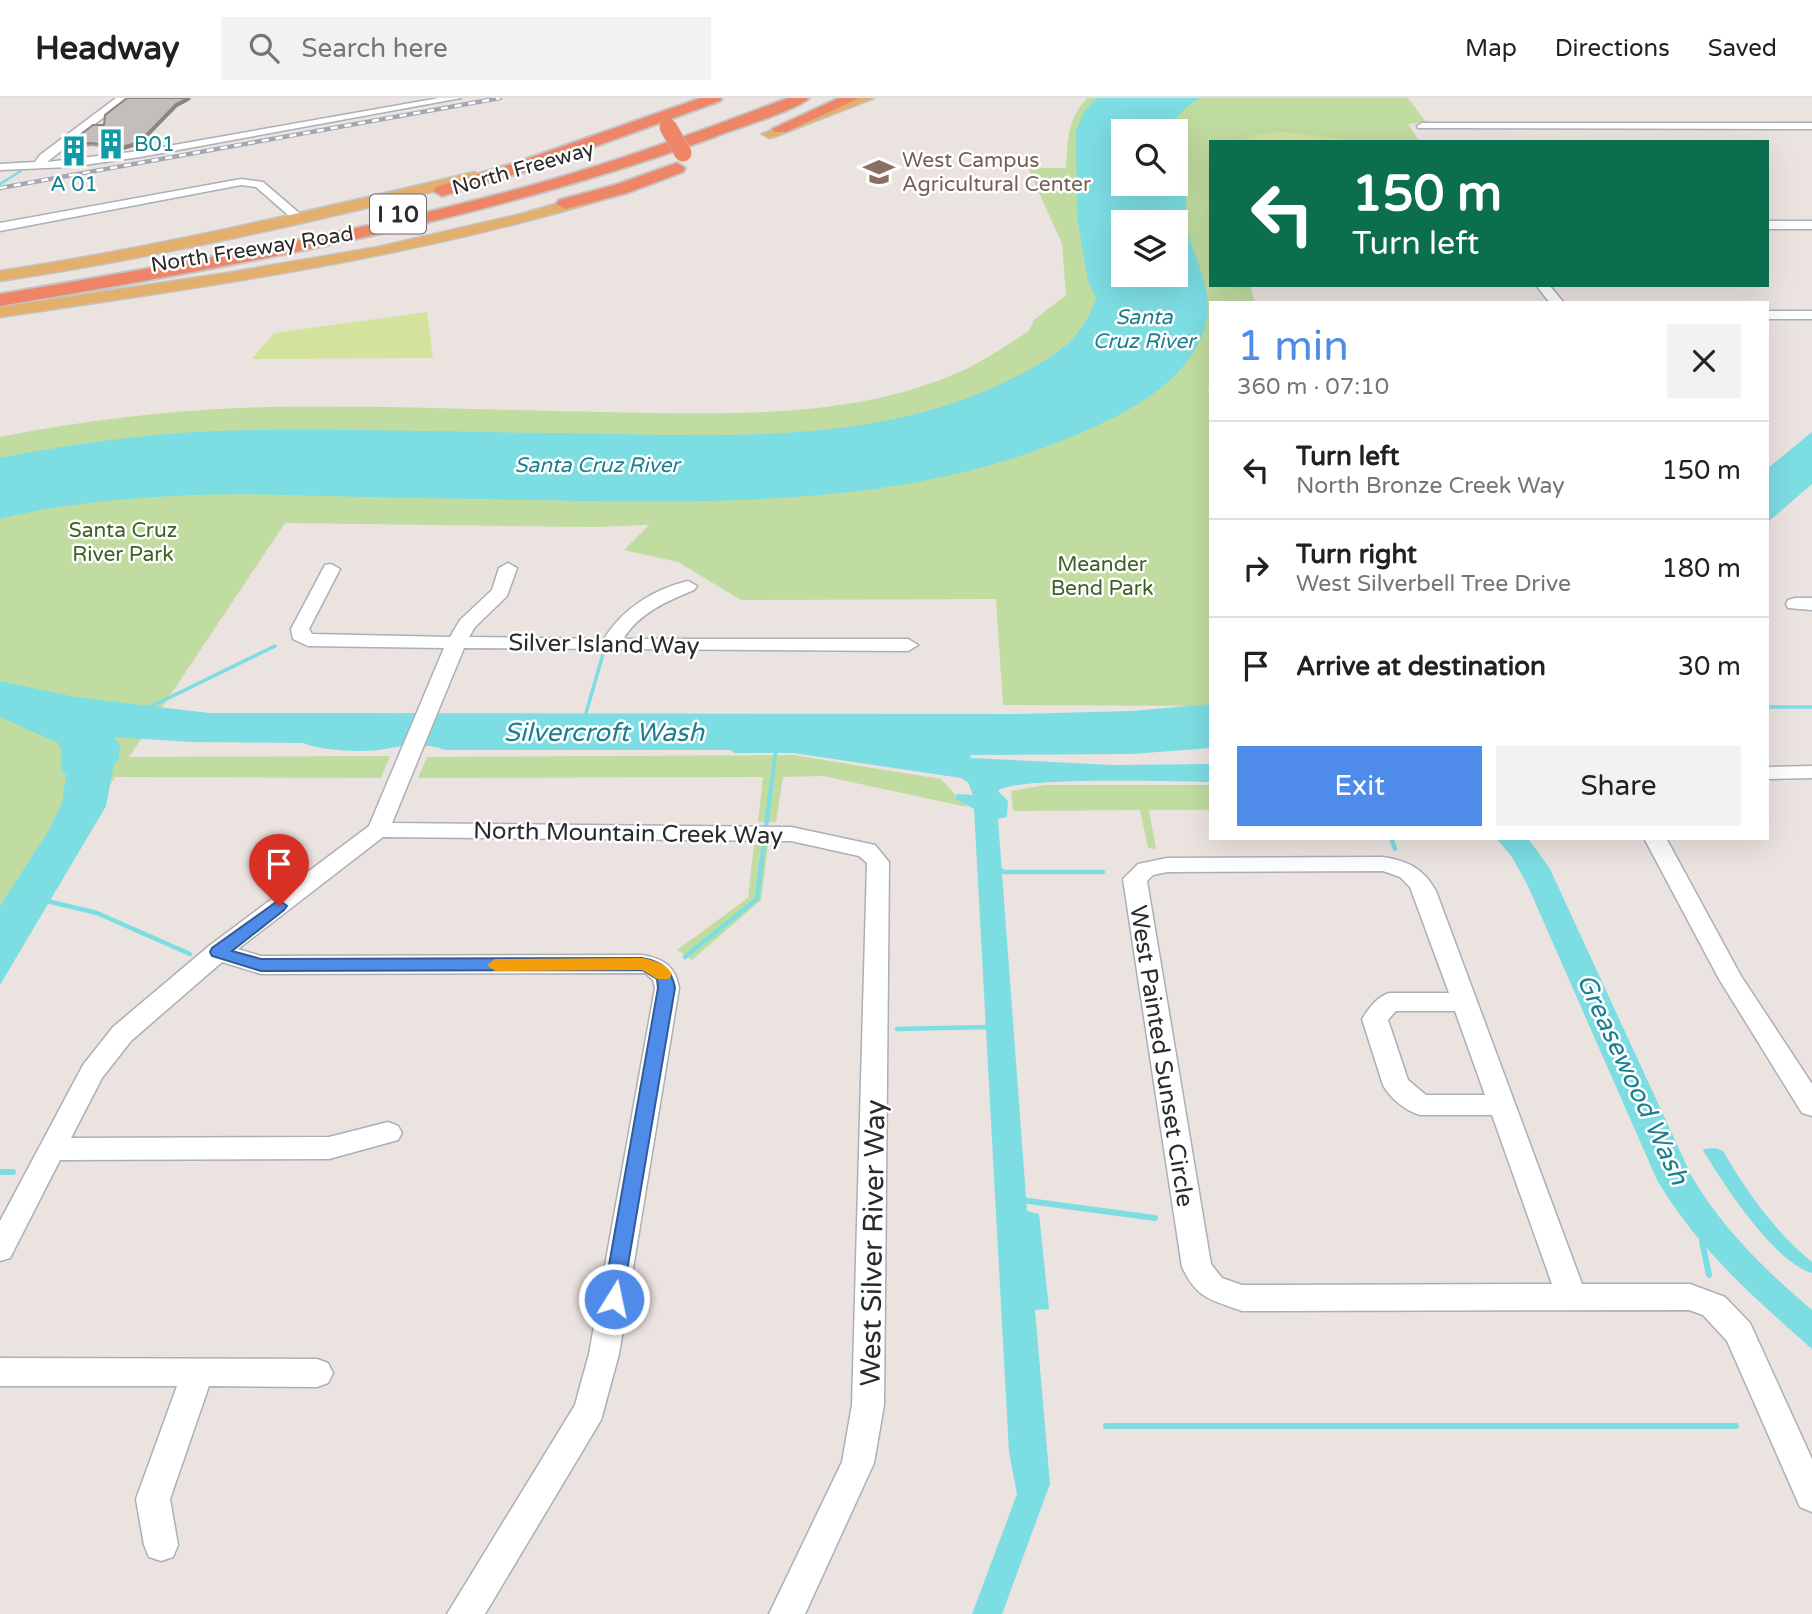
<!DOCTYPE html>
<html lang="en">
<head>
<meta charset="utf-8">
<style>
	:root { --surface:#fff; --page:#f2f2f2; --text:#202124; --muted:#757577; --line:#e0e0e0; --accent:#4f8be8 }
	body { margin:0; font-family:"Varela Round",sans-serif; background:var(--page); color:var(--text); height:100vh; display:flex; flex-direction:column; font-size:26px; white-space:nowrap }
	* { box-sizing:border-box; margin:0 }
	p { font-size:23px; color:var(--muted) }
	.icon { flex:none; width:38px; height:38px; fill:none; stroke:currentColor; stroke-width:2; stroke-linecap:round; stroke-linejoin:round }
	.map { position:relative; flex:1; overflow:hidden }
	.side { position:absolute; left:1209px; top:203px; width:560px; height:539px; display:flex; flex-direction:column; background:var(--surface); border-radius:0px; box-shadow:0 7px 28px #0002 }
	.side>* { flex:none }
	.banner { position:absolute; left:1209px; top:42px; width:560px; height:147px; border-radius:0px; box-shadow:0 7px 28px #0002; background:#0b6e4f; color:#fff; overflow:hidden }
	.fabs { position:absolute; left:1111px; top:21px; display:grid; gap:14px }
	.fabs a { display:grid; place-items:center; width:77px; height:77px; border-radius:0px; background:var(--surface); box-shadow:0 7px 28px #0002; font-size:35px }
	.pin { position:absolute; display:grid; place-items:center; width:60px; height:60px; color:#fff; margin:-72px -30px; border-radius:50% 50% 50% 0; rotate:-45deg; box-shadow:0 0 7px #0007 }
	.pin .icon { rotate:45deg }
	.me { position:absolute; width:77px; margin:-38px; rotate:10deg; stroke-linejoin:round; filter:drop-shadow(0 0 5px #0008) }
	.turn { display:flex; align-items:center; gap:24px; height:147px; padding:0 28px; font-size:32px }
	.turn .icon { width:91px; height:91px; stroke-width:2.5 }
	.turn b { display:block; font-size:49px; line-height:60px }
	.round { display:grid; place-items:center; flex:none; width:74px; height:74px; border-radius:0px; background:var(--page) }
	.headline { display:flex; align-items:center; justify-content:space-between; height:119px; padding:0 28px }
	h1 { font-size:42px; font-weight:600; line-height:52px; color:var(--accent) }
	.button { display:flex; gap:14px; margin-top:auto; padding:14px 28px }
	.button a { flex:1; height:80px; border-radius:0px; background:var(--accent); color:#fff; font-size:28px; font-weight:600; line-height:80px; text-align:center }
	.button a+a { background:var(--page); color:var(--text) }
	ul { padding:0; list-style:none }
	li { display:flex; align-items:center; gap:21px; height:98px; padding:0 28px; border-top:2px solid var(--line) }
	li div { flex:1 }
	li b { display:block; font-size:26px }
	li em { font-style:normal }
	header { display:flex; align-items:center; gap:42px; box-sizing:border-box; height:98px; padding:0 35px; background:var(--surface); border-bottom:2px solid var(--line) }
	header strong { font-size:33px }
	nav { display:flex; gap:38px; margin-inline-start:auto; font-size:24px }
	.search { width:490px; height:63px; background:var(--page); display:flex; align-items:center; gap:18px; box-sizing:border-box; padding:0 24px; border-radius:0px; color:var(--muted); font-size:26px }
	.map>svg:first-child { display:block }
</style>
</head>
<body>
<header>
<strong>Headway</strong>
<div class="search"><svg class="icon" aria-label="search" viewBox="0 0 24 24"><circle cx="10" cy="10" r="6"/><path d="M15 15l6 6"/></svg>Search here</div>
<nav><a>Map</a><a>Directions</a><a>Saved</a></nav>
</header>
<div class="map">
<svg width="1812" height="1516" viewBox="0 0 1812 1516">
	<rect width="100%" height="100%" fill="#ebe3df"/>
	<g fill="#c1dca0" fill-rule="evenodd">
		<path d="M1088,0H1408L1426,24L1408,26L1420,44H1211V187H1250L1255,205H1211V287L1208,291L1211,301V608L1003,607L996,501L741,502L678,464L624,452L649,427L594,429L285,425L129,659L390,658L381,680L115,679L0,858V339C88,322 178,311 268,309C379,307 490,312 601,314C720,316 855,323 966,271C988,260 1009,246 1029,233L1034,222L1066,197L1062,146L1028,70H1066C1068,43 1067,19 1088,0ZM1124,33H1176V86H1124ZM1124,124H1176V177H1124Z"/>
		<polygon points="793,657 941,681 967,709 823,678 783,679 776,724 758,724 763,679 418,680 427,659"/>
		<polygon points="1045,687 1211,687 1211,712 1149,712 1156,751 1148,750 1140,712 1013,713 1011,693"/>
		<polygon points="754,747 768,747 761,802 692,862 677,852 748,800"/>
	</g>
	<g fill="#d3e39d">
		<polygon points="1282,34 1350,42 1345,44 1234,44 1261,36"/>
		<polygon points="427,214 433,260 252,261 274,235"/>
	</g>
	<g fill="#7cdde3" fill-rule="evenodd">
		<path d="M1097,0H1200C1186,9 1175,17 1172,33H1124V86H1176V63C1183,76 1185,89 1186,104C1187,111 1184,118 1185,125C1193,160 1216,193 1205,229C1191,277 1139,309 1096,328C935,404 756,405 581,403C495,401 408,400 322,398C279,397 235,395 192,397C128,400 62,405 0,421V360C86,343 175,332 262,332C360,331 458,334 555,335C708,337 883,351 1023,275C1058,256 1083,240 1096,200L1088,183L1077,118L1076,33L1085,12ZM1176,124V177H1124V124Z"/>
		<polygon points="1812,334 1812,386 1768,424 1768,370"/>
		<path d="M0,583L75,599L209,615L1019,616L1131,613L1211,606V650L1131,656L971,657L970,660L1113,667L1211,666V684C1176,684 1017,678 998,693L1008,703L1007,719L998,721L1027,1113L1039,1116L1049,1211L1035,1212L1050,1386L1002,1516H972L1017,1396L1009,1354L974,711L956,701L957,696L973,697L968,684L961,680L793,655H735L730,652H445C426,645 404,647 385,651C365,655 321,653 303,645L191,644L114,639L120,648L119,662L114,666L106,708L0,887V808L49,732L62,705L66,677L61,672V650L58,645L0,619Z"/>
		<path d="M1496,740H1528L1550,771L1692,1079C1723,1131 1766,1173 1812,1212V1251C1752,1198 1698,1151 1657,1082L1527,786L1512,759Z"/>
		<path d="M1715,1050L1723,1053C1746,1093 1776,1135 1812,1164V1175C1775,1165 1724,1087 1704,1054L1703,1051Z"/>
	</g>
	<g fill="none" stroke-linecap="round" stroke-linejoin="round">
		<polyline stroke="#7cdde3" stroke-width="2.5" points="0,86 21,73"/>
		<g stroke="#7cdde3" stroke-width="3.5">
			<polyline points="150,609 275,548"/>
			<polyline points="1768,609 1812,609"/>
			<polyline points="584,622 603,556"/>
			<polyline points="772,683 776,651"/>
		</g>
		<g stroke="#7cdde3" stroke-width="4.5">
			<polyline points="1391,740 1395,751"/>
			<polyline points="999,771 1004,774 1103,774"/>
			<polyline points="47,803 97,815 190,856"/>
			<polyline points="685,859 757,801 772,681"/>
			<polyline points="897,931 990,929"/>
		</g>
		<g stroke="#7cdde3" stroke-width="6">
			<polyline points="0,1074 13,1074"/>
			<polyline points="1021,1102 1155,1120"/>
			<polyline points="1702,1143 1709,1177"/>
			<polyline points="1106,1328 1736,1328"/>
		</g>
		<g stroke="#abafb6" stroke-width="3">
			<g id="minor">
				<polygon points="116,0 128,0 47,64 140,53 439,0 461,0 140,59 70,69 0,72 0,66 35,64 40,57"/>
				<polygon points="1422,25 1812,25 1812,31 1418,30 1417,28"/>
				<polygon points="241,81 263,84 305,120 295,123 256,89 241,87 0,133 0,125"/>
				<rect x="1768" y="123" width="44" height="8"/>
				<polygon points="1536,187 1549,187 1564,205 1550,205"/>
				<rect x="1768" y="213" width="44" height="8"/>
				<path d="M508,465L517,470L507,498L475,529L469,539L604,541C622,511 654,491 688,483L697,488L694,492C667,503 639,515 623,541H908L918,547L908,553L464,550L392,725L791,729L875,747L889,764L884,1307L874,1365L805,1516H769L842,1364L852,1307L867,765L859,758L791,743L383,739L238,851L261,858L642,857C663,860 676,869 679,890L619,1256L601,1322L485,1516H447L575,1307L589,1256L655,890L653,882L645,875L261,876L222,864L131,943L102,980L71,1040L329,1039L388,1024L398,1028L402,1035L398,1042L329,1061L60,1062L10,1160L0,1163V1123L83,967L113,929L209,848L369,728L444,550L308,548L293,541L291,531L325,467L331,466L340,471L309,531L312,536L450,539L460,522L492,492L499,470Z"/>
				<polygon points="1795,500 1812,500 1812,512 1788,510 1786,506 1788,502"/>
				<polygon points="1812,668 1812,680 1768,681 1768,669"/>
				<polygon points="1644,740 1666,740 1741,878 1812,986 1812,1018 1802,1015 1719,881"/>
				<path d="M1383,759C1408,763 1423,770 1436,793L1582,1186H1690L1725,1199L1750,1225L1812,1361V1414L1800,1409L1727,1243L1703,1217L1689,1212L1242,1213C1210,1201 1198,1202 1182,1169L1123,781L1138,766L1167,760ZM1383,773L1400,779L1410,789L1449,895H1389C1377,899 1369,910 1362,921L1383,987C1390,1000 1406,1013 1420,1017H1492L1552,1186L1242,1187L1222,1180L1211,1166L1147,783L1153,777L1167,774ZM1396,913H1455L1485,997H1426L1408,982L1388,922Z"/>
				<polygon points="0,1260 317,1261 328,1265 333,1275 328,1285 317,1289 209,1288 170,1401 178,1447 173,1459 161,1463 149,1459 144,1447 136,1401 177,1288 0,1288"/>
			</g>
		</g>
		<g stroke="#c4c4c4" stroke-width="3">
			<g id="major">
				<polygon points="855,0 874,0 774,39 769,40 762,36"/>
				<path d="M475,74L483,79L480,82C322,122 161,159 0,183V173C160,149 318,111 475,74Z"/>
				<path d="M600,93L608,98L605,101C407,161 204,189 0,219V209L227,175L378,149L521,116Z"/>
			</g>
		</g>
		<g stroke="#c4c4c4" stroke-width="4">
			<g id="highway">
				<polygon points="701,0 722,0 720,3 530,72 442,98 433,93 436,89 518,64"/>
				<path d="M788,0H809C798,12 736,30 717,38C485,123 242,167 0,208V196C179,166 358,135 533,87C620,63 704,32 788,0Z"/>
				<polygon points="839,0 859,0 786,34 774,34 772,31"/>
				<polygon points="677,65 685,70 683,74 627,95 565,111 556,106 559,102 615,87"/>
			</g>
		</g>
		<use href="#minor" fill="#fff" fill-rule="evenodd"/>
		<use href="#major" fill="#e3af6c" fill-rule="evenodd"/>
		<use href="#highway" fill="#ee8567" fill-rule="evenodd"/>
		<g stroke="#a2a8b3" stroke-width="4.5">
			<polyline id="rail" points="0,90 500,0"/>
		</g>
		<use href="#rail" stroke="#fff" stroke-width="2.5" stroke-dasharray="7" stroke-linecap="butt"/>
		<g stroke="#c4c4c4" stroke-width="18" stroke-linecap="butt">
			<polyline id="highway-bridge" points="668,29 683,55"/>
		</g>
		<use href="#highway-bridge" stroke="#ee8567" stroke-width="17"/>
	</g>
	<polygon fill="#a9a3a0" points="190,2 177,9 140,47 123,52 92,48 69,50 68,46 104,27"/>
	<polygon fill="#898582" points="188,0 191,0 190,2 177,9 140,47 123,52 122,49 176,6"/>
	<polygon fill="#c4beba" stroke="#898582" stroke-width="2" points="127,0 188,0 176,6 139,44 122,49 91,45 68,46 93,27 104,27 105,17"/>
	<path fill="#4f8be8" stroke="#335a97" stroke-width="2" d="M279,802L287,808L284,812L232,853L261,861L642,860C661,863 672,871 675,890L621,1208L614,1210L606,1208L603,1201L658,890L657,881L642,872L261,873L212,858L210,854L212,850Z"/>
	<path fill="#f59e0b" d="M642,860C654,862 666,866 672,876L669,881H657L642,872L495,873L487,867L495,861Z"/>
	<defs>
		<g id="building-bare" transform="scale(2.415)"><path d="M-4-6H4V6H1V3H-1V6H-4ZM-2.5-4.3h1.7v1.8h-1.7ZM.8-4.3h1.7v1.8H.8ZM-2.5-1h1.7V.8h-1.7ZM.8-1h1.7V.8H.8Z" fill="#0f9aa8" stroke="#fff" stroke-width="2.5" paint-order="stroke"/></g>
		<g id="university-bare" transform="scale(2.415)"><path d="M0-5L7-2L0 1L-7-2ZM-4 1L0 2.5L4 1V4Q0 6-4 4Z" fill="#8d6e63" stroke="#fff" stroke-width="2.5" paint-order="stroke"/></g>
	</defs>
	<g fill-rule="evenodd">
		<use href="#building-bare" x="111" y="46"/>
		<use href="#building-bare" x="74" y="53"/>
		<use href="#university-bare" x="879" y="74"/>
	</g>
	<g text-anchor="middle" stroke-width="5" stroke-linejoin="round" paint-order="stroke">
		<g font-size="21" fill="#0d838f" stroke="#fff" text-anchor="start">
			<text x="134" y="53">B01</text>
			<text x="74" y="93" text-anchor="middle">A 01</text>
		</g>
		<g font-size="21" fill="#785e54" stroke="#fff" text-anchor="start">
			<text x="902" y="69">West Campus<tspan x="902" dy="24">Agricultural Center</tspan></text>
		</g>
		<g font-size="21" fill="#2b2b2b" stroke="#fff">
			<text transform="translate(523 70) rotate(-16)" y="7">North Freeway</text>
			<text transform="translate(252 151) rotate(-9)" y="7">North Freeway Road</text>
		</g>
		<g font-size="21" font-style="italic" fill="#1b7f8f" stroke="#fff">
			<text x="1144" y="226">Santa<tspan x="1144" dy="24">Cruz River</tspan></text>
			<text x="597" y="374">Santa Cruz River</text>
		</g>
		<g font-size="21" fill="#3c6122" stroke="#fff">
			<text x="123" y="439">Santa Cruz<tspan x="123" dy="24">River Park</tspan></text>
			<text x="1102" y="473">Meander<tspan x="1102" dy="24">Bend Park</tspan></text>
		</g>
		<rect fill="#fff" stroke="#6b6b6b" stroke-width="2" x="370" y="96.5" width="56" height="39" rx="5"/>
		<g font-size="23" font-weight="bold" fill="#2b2b2b">
			<text x="398" y="124">I 10</text>
		</g>
		<g font-size="24" fill="#2b2b2b" stroke="#fff">
			<text transform="translate(604 546) rotate(1)" y="8">Silver Island Way</text>
			<text transform="translate(628 735) rotate(1)" y="8">North Mountain Creek Way</text>
			<text transform="translate(1162 958) rotate(81)" y="8">West Painted Sunset Circle</text>
		</g>
		<g font-size="26" font-style="italic" fill="#1b7f8f" stroke="#fff">
			<text x="604" y="643">Silvercroft Wash</text>
			<text transform="translate(1633 981) rotate(65)" y="9">Greasewood Wash</text>
		</g>
		<g font-size="28" fill="#2b2b2b" stroke="#fff">
			<text transform="translate(872 1145) rotate(-89)" y="10">West Silver River Way</text>
		</g>
	</g>
</svg>
<div class="fabs">
<a><svg class="icon" aria-label="search" viewBox="0 0 24 24"><circle cx="10" cy="10" r="6"/><path d="M15 15l6 6"/></svg></a>
<a><svg class="icon" aria-label="layers" viewBox="0 0 24 24"><path d="M12 4l9 5-9 5-9-5zM3 14l9 5 9-5"/></svg></a>
</div>
<div class="pin" style="left:279px;top:808px;background:#d93025"><svg class="icon" aria-label="arrive" viewBox="0 0 24 24"><path d="M6 21V4h12l-3 4 3 4H6"/></svg></div>
<svg class="me" style="left:614px;top:1201px" viewBox="-20 -20 40 40"><circle r="17" fill="#4f8be8" stroke="#fff" stroke-width="3"/><path d="M0-11L8 9 0 5-8 9z" fill="#fff"/></svg>
<div class="banner">
<div class="turn"><svg class="icon" aria-label="left" viewBox="0 0 24 24"><path d="M17 20v-9H6M10 6l-5 5 5 5"/></svg><div><b>150 m</b>Turn left</div></div>
</div>
<section class="side">
<div class="headline"><div><h1>1 min</h1><p>360 m · 07:10</p></div><a class="round"><svg class="icon" aria-label="close" viewBox="0 0 24 24"><path d="M6 6l12 12M18 6L6 18"/></svg></a></div>
<ul>
<li><svg class="icon" aria-label="left" viewBox="0 0 24 24"><path d="M17 20v-9H6M10 6l-5 5 5 5"/></svg><div><b>Turn left</b><p>North Bronze Creek Way</p></div><em>150 m</em></li>
<li><svg class="icon" aria-label="right" viewBox="0 0 24 24"><path d="M7 20v-9h11M14 6l5 5-5 5"/></svg><div><b>Turn right</b><p>West Silverbell Tree Drive</p></div><em>180 m</em></li>
<li><svg class="icon" aria-label="arrive" viewBox="0 0 24 24"><path d="M6 21V4h12l-3 4 3 4H6"/></svg><div><b>Arrive at destination</b></div><em>30 m</em></li>
</ul>
<div class="button"><a>Exit</a><a>Share</a></div>
</section>
</div>
</body>
</html>
